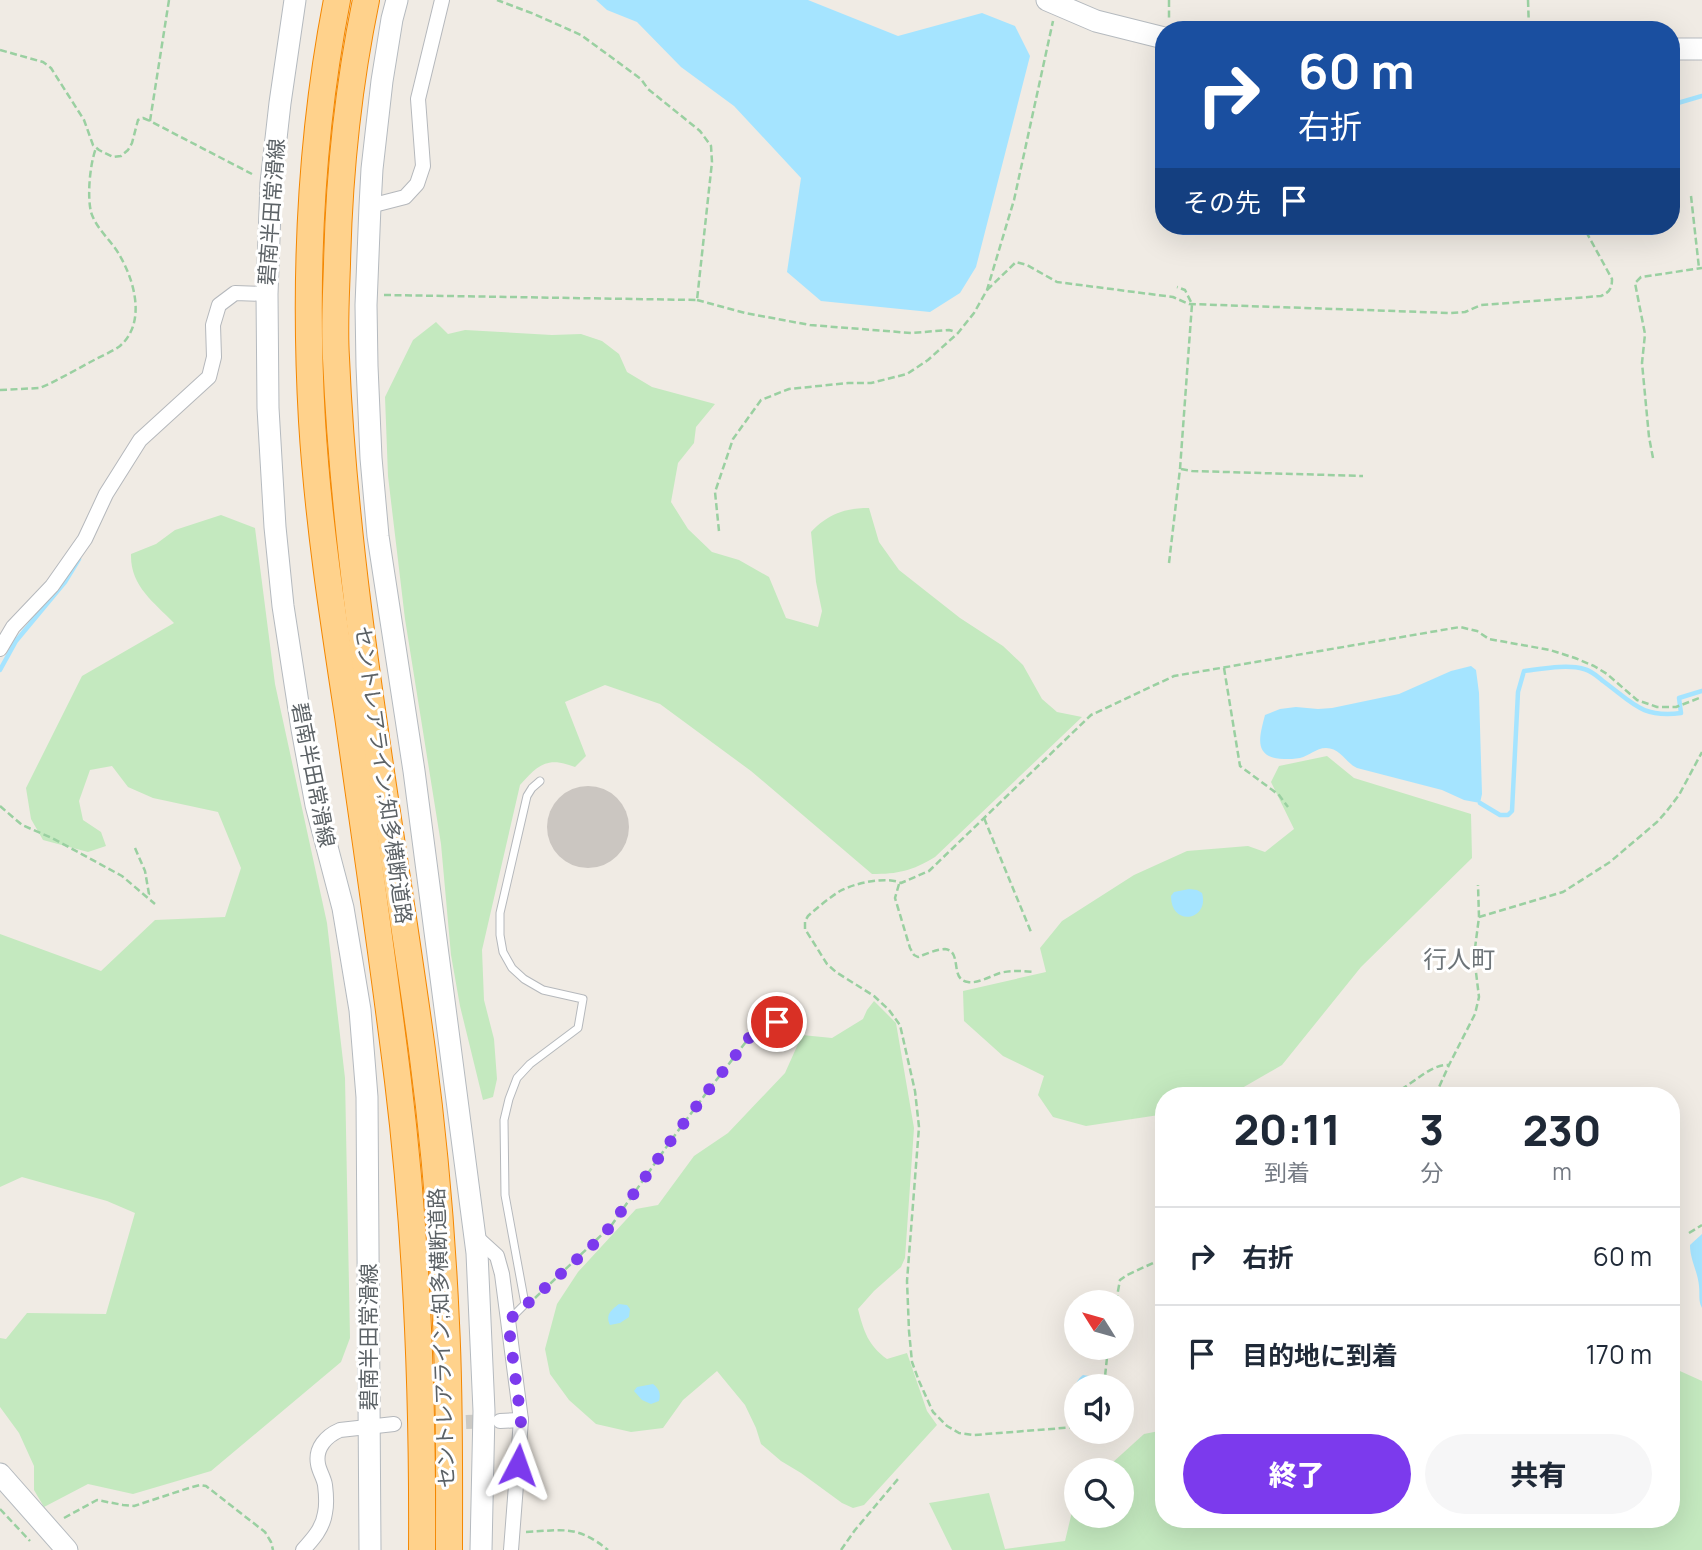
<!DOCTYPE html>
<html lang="ja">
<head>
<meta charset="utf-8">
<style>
	:root { --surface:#fff; --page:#f6f6f7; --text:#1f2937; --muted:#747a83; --line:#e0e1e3; --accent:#7c3aed }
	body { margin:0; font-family:Manrope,"Noto Sans JP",sans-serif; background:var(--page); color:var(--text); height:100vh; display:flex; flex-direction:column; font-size:26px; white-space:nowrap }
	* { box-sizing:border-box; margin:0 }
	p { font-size:23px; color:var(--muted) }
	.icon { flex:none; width:38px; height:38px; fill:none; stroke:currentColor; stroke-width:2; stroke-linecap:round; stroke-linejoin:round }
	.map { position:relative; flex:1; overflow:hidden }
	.drawer { position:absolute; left:1155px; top:1087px; width:525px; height:441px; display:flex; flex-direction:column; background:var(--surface); border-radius:28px; box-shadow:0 7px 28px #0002 }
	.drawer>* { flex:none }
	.banner { position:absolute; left:1155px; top:21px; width:525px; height:214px; border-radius:28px; box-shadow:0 7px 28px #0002; background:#1a4fa0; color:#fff; overflow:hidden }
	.needle { width:46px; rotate:307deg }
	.buttons { position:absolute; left:1064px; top:1290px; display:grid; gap:14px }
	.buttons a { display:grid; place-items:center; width:70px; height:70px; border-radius:50%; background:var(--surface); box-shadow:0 7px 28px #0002; font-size:35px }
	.pin { position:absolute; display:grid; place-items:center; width:60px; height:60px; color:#fff; margin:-30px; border:4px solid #fff; border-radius:50%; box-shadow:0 2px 7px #0007 }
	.me { position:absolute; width:77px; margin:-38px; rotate:4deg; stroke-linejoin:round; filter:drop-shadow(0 0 5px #0008) }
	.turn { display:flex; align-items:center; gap:24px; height:147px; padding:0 28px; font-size:32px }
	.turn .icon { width:91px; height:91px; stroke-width:2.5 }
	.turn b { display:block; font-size:49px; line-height:60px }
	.then { display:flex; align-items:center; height:66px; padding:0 28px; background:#0003; gap:14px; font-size:26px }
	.eta { display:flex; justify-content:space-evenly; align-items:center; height:119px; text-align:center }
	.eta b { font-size:42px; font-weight:800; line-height:49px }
	.button { display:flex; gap:14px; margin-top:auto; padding:14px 28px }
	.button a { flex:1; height:80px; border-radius:42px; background:var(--accent); color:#fff; font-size:28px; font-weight:800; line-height:80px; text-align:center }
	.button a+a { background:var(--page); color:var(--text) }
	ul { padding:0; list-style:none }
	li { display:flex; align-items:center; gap:21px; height:98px; padding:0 28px; border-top:2px solid var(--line) }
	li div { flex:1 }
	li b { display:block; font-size:26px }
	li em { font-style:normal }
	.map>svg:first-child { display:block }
</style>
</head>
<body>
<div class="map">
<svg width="1702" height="1550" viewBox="0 0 1702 1550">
	<rect width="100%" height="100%" fill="#f0ebe4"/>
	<g fill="#c4e9bf">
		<path d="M436,322L448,334L465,330L552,335L581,334L602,341L619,354L627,372L652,387L715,404L696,427L694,443L678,463L671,502L688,529L712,552L739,560L769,577L786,618L818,627L822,611L816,582L811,532C828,514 845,508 869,508L879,542L899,570L960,618L1003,646L1023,665L1042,699L1057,712L1082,717L935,857C912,871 898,874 872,874L751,771L660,704L605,685L565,702L586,756L575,767C547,756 538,765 520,785L482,950L484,1000L494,1039L497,1079L493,1097L483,1100L460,1006L451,955L441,844L405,619L388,476L385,397L413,340Z"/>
		<path d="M221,515L255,528L275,684L327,923L345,1078L350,1338L341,1362L211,1471L133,1494L88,1484L44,1507L34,1490V1466L19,1433L0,1407V1338L6,1339L27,1313L106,1314L135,1213L107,1201L22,1177L0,1187V934L101,971L155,920L225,917L241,868L218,812L153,798L128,787L112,766L90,770L79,801L83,820L101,832L106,846L88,852L43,840L31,819L26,788L82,676L174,623C154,602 130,586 131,554L156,544L175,530Z"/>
		<polygon points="1327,756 1354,778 1471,814 1472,858 1361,967 1282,1065 1230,1095 1164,1096 1164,1114 1159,1115 1086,1126 1053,1117 1038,1095 1044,1076 1003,1056 964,1021 963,991 1046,972 1040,948 1062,921 1134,875 1187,851 1248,846 1265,852 1294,829 1271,782 1279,766"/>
		<path d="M874,1001L896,1023L914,1128L905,1258L901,1267L874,1291L858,1309C864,1332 868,1345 887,1359L907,1353L927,1411L937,1425L864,1505L853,1508L842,1503L801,1473L781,1461L761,1444L756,1428L745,1405L717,1371L683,1400L663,1428L631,1432L596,1424L569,1400L550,1374L545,1349L557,1304L578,1272L636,1209L658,1205L694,1156L728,1133L785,1073L802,1035L832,1038L863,1019L867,1010Z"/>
		<polygon points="1671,1367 1702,1381 1702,1550 952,1550 929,1503 989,1493 1005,1549 1065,1541 1076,1495 1076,1516 1122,1516 1122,1470 1082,1470 1083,1466 1112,1463 1144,1434 1164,1430 1164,1519 1671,1519"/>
	</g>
	<g fill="#a5e4ff">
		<polygon points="596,0 808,0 898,36 982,13 1015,26 1030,56 976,267 960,293 930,312 821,301 787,272 801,178 734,106 681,67 637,22 607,10"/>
		<path d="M1471,666L1476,670L1479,693L1482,794L1480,803L1464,800L1442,790L1357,768C1346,763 1340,748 1326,748C1316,748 1309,756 1300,758C1295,759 1289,759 1284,759C1253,758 1259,738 1265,715L1280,709L1296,707L1318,709L1332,708L1399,694L1451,671Z"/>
		<path d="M1189,889L1197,890L1202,893C1210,920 1171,928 1171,896L1174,892Z"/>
		<path d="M1702,1234V1308C1698,1301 1700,1294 1699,1286C1698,1272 1690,1260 1690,1245Z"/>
		<path d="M619,1304L627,1305L630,1309L629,1317L620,1323L610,1325C605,1315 611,1310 619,1304Z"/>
		<path d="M1083,1375L1089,1376L1096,1381V1386H1076V1419L1073,1417C1067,1406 1073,1382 1083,1375Z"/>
		<path d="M653,1384C659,1389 661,1393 659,1401L651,1404L642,1400L634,1391L637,1387Z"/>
	</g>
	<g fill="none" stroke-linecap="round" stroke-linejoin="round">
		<g stroke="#a5e4ff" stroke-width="4.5">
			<polyline points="1671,105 1702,96"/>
			<polyline points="0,670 16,641 65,582 79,559"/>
			<path d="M1480,803L1500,815H1508L1512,811L1518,692L1524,671C1541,669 1567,664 1584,669C1592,671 1597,676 1603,681C1633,703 1641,718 1681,713L1679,698L1702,691"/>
		</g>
	</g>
	<circle fill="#cbc6c1" cx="588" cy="827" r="41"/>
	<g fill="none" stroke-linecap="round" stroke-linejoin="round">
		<polyline stroke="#cbc9c4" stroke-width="14" stroke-dasharray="14 7" stroke-linecap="butt" points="445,1423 491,1421"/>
		<g stroke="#b5b8bc" stroke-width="9">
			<polyline id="lane" points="509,1320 525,1304 505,1195 504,1120 509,1099 517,1078 530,1064 578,1028 583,999 543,990 524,979 512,968 503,952 500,935 500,913 527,796 532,788 540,781"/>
		</g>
		<g stroke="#b5b8bc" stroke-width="16">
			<g id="street">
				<polyline points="370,206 405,197 417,184 423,166 418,99 442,0"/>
				<polyline points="0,649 13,627 52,586 85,539 106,494 140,440 209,377 214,357 213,325 219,305 235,293 267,294"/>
				<polyline points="475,1236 497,1256 502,1274 521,1420 511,1550"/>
				<polyline points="500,1421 521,1420"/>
				<path d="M303,1550C313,1539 323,1528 325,1513C327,1504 326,1493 325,1485C324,1478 319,1471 318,1464C315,1448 326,1436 340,1430L394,1424"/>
			</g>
		</g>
		<g stroke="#b5babf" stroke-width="23">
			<g id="secondary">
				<polyline points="295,0 280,103 271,183 267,294 268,408 275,527 283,606 302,729 316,805 343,908 360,1010 367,1097 370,1550"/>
				<polyline points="397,0 392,19 382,81 372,169 370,206 366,305 367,366 371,458 378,536 414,771 477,1253 484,1411 481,1550"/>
				<polyline points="1047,0 1096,21 1164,38"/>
				<polyline points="1671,49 1702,49"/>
				<polyline points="0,1474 67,1550"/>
			</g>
		</g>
		<g stroke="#f48700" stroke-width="28">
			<g id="highway">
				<path d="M337,0C310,139 304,280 312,421C318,520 333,618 348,716C365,838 383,959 398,1081C417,1237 423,1393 422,1550"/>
				<path d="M366,0C348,87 339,176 337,264C336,296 334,327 336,358C346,591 391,820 422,1050C434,1140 442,1232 446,1323C450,1399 449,1474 449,1550"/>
			</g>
		</g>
		<g stroke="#9ad0a1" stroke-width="2.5" stroke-dasharray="7 3.5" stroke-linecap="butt">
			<polyline points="169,0 150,121 252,174"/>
			<polyline points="1169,0 1169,19"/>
			<polyline points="1528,0 1529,30"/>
			<polyline points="0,50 43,62 51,68 84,120 93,145 99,150 113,157 121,156 128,150 132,143 138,120 143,118 150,121"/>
			<polyline points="1691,196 1699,268"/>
			<path d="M987,290L1016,262L1027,265L1057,282L1173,297L1189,304L1451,313L1465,312L1481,305L1601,296C1610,292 1612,288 1612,279L1583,226"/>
			<polyline points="384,295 697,300 712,162 711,146 700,131 648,89 641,79 581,35 534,14 497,0"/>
			<polyline points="697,300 745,313 810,325 911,333 949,330 956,332"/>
			<path d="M0,390L40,388L49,384C65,376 81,367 96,359C104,355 113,351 120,346C146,323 135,282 120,256C112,241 96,229 91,212C87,195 90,164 96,148"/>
			<polyline points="1653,458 1649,437 1642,363 1645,334 1635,283 1641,277 1702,268"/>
			<polyline points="1181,469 1192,471 1363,476"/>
			<polyline points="719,531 715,492 733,439 761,400 789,389 848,383 871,383 907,374 928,360 958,333 974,313 987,290 1014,200 1053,21"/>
			<polyline points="1169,563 1180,469 1192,304 1185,290 1177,287"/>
			<polyline points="1224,668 1240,766 1279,795 1288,807"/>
			<polyline points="0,806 22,825 52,838 122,876 155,904"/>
			<polyline points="984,818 1031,932"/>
			<polyline points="135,848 145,871 149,894 147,897"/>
			<path d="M899,884L895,898L910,948L914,955L918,957C926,954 937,949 945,949C963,951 949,980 968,982C977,984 991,976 1000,973C1011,970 1022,971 1034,972"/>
			<polyline points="1479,917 1563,892 1610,862 1657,822 1666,812 1679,795 1702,752"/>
			<path d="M1381,1096C1407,1094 1427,1063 1449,1065"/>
			<polyline points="1435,1096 1449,1065 1475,1014 1479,997 1474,956 1479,917 1478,885"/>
			<polyline points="1689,1233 1702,1225"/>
			<polyline points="535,1298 611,1226 672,1139 707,1092 749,1038 770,1022 777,1022 786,1027"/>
			<polyline points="1116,1302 1120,1280 1127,1275 1164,1258"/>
			<polyline points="1104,1386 1108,1348"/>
			<path d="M1076,1427L974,1435L959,1433L947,1426L933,1412L919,1381L912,1362L909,1331L907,1281L919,1127L915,1091L900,1025L889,1010L874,996L836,972L827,964L805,929V921L808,916C818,907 829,898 840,891C855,883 886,876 901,883L929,871L1091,715L1174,676L1460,627L1477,631L1489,639L1550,650L1575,658L1594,666L1607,674L1637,700L1657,707H1676L1702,697"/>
			<polyline points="0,1509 30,1541"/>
			<polyline points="64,1518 97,1500 123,1505 134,1506 192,1487 200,1485 206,1486 265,1532 271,1542 273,1550"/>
			<path d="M526,1532C564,1530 577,1525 608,1550"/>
			<polyline points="841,1550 855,1530 898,1479"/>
		</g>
		<use href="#lane" stroke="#fff" stroke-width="7"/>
		<use href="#street" stroke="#fff" stroke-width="14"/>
		<use href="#secondary" stroke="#fff" stroke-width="21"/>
		<use href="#highway" stroke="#ffd28c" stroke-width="26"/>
	</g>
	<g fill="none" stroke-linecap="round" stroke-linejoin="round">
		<polyline stroke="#7c3aed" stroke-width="12" stroke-dasharray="0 21.6" points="518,1465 521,1420 508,1321 593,1245 611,1226 672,1139 707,1092 749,1038 770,1022 777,1022"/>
	</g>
	<g text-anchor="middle" stroke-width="6" stroke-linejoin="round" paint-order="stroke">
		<g font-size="21" fill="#5c6266" stroke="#fff">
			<text transform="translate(272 212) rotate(-86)" y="7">碧南半田常滑線</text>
			<text transform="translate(313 775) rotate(79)" y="7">碧南半田常滑線</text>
			<text transform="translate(383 775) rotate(82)" y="7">セントレアライン;知多横断道路</text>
			<text transform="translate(369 1337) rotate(-90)" y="7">碧南半田常滑線</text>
			<text transform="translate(442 1338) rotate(-92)" y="7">セントレアライン;知多横断道路</text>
		</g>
		<g font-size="24" fill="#6d7478" stroke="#fff">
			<text x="1459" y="968">行人町</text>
		</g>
	</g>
</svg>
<div class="buttons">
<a><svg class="needle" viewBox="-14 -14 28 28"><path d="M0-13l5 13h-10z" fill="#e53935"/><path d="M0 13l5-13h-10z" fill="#747a83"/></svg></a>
<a><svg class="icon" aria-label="sound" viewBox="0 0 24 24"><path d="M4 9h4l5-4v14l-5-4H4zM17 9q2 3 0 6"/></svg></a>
<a><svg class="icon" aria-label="search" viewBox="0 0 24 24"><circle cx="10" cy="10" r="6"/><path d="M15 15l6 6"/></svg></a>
</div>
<div class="pin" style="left:777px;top:1022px;background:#d93025"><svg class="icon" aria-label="arrive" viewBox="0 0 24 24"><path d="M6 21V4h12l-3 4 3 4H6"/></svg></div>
<svg class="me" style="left:518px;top:1465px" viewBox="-20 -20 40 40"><path d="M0-17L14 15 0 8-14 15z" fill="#7c3aed" stroke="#fff" stroke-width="4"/></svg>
<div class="banner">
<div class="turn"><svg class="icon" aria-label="right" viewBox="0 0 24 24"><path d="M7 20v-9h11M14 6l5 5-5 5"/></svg><div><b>60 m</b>右折</div></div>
<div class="then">その先<svg class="icon" aria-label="arrive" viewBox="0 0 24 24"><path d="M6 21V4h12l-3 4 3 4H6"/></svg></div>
</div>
<section class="drawer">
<div class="eta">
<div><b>20:11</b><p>到着</p></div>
<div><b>3</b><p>分</p></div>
<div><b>230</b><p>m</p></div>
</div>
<ul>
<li><svg class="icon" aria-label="right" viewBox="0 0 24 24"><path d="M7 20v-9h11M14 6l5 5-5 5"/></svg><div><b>右折</b></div><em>60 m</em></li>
<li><svg class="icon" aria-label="arrive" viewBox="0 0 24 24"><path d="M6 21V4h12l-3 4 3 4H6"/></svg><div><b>目的地に到着</b></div><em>170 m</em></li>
</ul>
<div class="button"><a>終了</a><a>共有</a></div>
</section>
</div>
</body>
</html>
